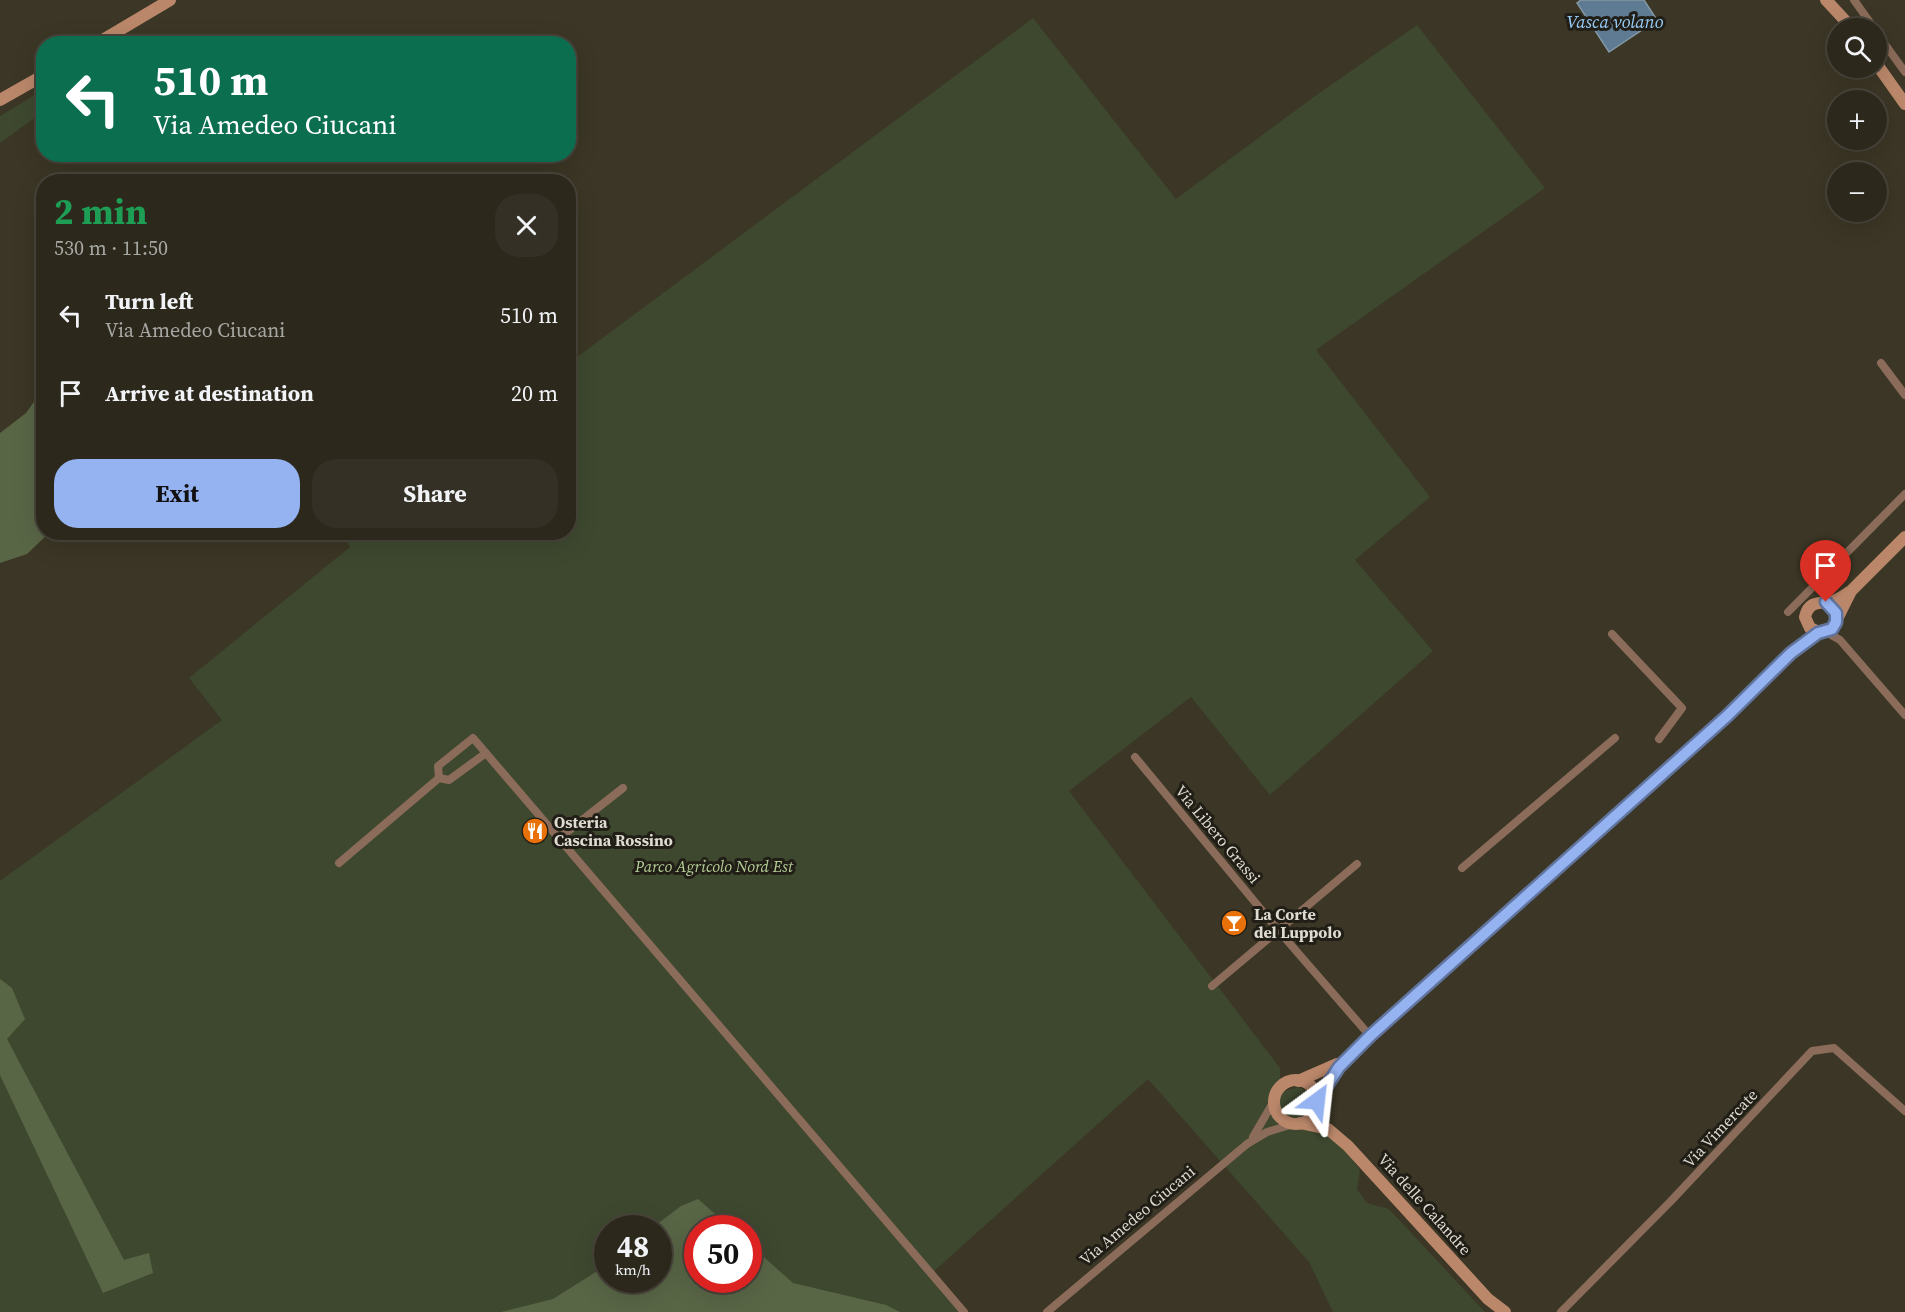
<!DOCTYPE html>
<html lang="en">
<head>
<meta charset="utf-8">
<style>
	:root { --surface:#2c281c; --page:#343025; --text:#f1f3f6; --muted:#a6a6a3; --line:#48443b; --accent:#95b2f1 }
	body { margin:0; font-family:"Source Serif 4",serif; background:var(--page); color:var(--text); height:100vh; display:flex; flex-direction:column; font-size:22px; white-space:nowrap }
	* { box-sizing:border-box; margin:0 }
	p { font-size:20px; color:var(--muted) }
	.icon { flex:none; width:33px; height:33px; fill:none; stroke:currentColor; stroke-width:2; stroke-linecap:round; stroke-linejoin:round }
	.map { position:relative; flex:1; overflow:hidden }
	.details { position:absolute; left:36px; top:174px; width:540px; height:366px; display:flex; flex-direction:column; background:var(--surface); border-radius:24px; box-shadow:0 6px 24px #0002,0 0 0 2px var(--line) }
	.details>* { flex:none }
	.hud { position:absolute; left:36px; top:36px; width:540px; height:126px; border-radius:24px; box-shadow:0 6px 24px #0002,0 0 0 2px var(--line); background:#0b6e4f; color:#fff; overflow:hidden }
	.buttons { position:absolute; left:1827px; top:18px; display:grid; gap:12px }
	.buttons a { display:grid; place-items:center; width:60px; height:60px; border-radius:50%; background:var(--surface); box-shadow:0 6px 24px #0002,0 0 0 2px var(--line); font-size:30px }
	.speed { position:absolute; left:594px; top:1215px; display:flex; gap:12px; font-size:30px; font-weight:700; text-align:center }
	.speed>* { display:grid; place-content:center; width:78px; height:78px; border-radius:50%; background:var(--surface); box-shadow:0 6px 24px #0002,0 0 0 2px var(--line); line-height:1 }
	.speed small { font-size:15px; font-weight:400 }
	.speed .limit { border:9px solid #d22; background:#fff; color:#111 }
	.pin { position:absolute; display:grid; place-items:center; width:51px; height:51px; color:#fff; margin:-62px -26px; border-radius:50% 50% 50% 0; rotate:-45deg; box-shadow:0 0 6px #0007 }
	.pin .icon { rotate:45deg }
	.me { position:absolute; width:66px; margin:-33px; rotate:30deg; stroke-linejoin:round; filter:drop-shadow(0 0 4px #0008) }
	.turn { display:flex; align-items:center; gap:21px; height:126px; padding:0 18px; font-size:27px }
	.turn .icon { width:78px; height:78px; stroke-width:2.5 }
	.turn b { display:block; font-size:42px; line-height:51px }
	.round { display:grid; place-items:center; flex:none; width:63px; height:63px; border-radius:24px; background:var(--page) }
	.head { display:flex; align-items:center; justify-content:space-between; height:102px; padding:0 18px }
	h1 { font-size:36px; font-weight:700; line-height:45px; color:#1e9e55 }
	.action { display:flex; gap:12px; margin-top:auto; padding:12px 18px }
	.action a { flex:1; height:69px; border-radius:24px; background:var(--accent); color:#111; font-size:24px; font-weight:700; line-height:69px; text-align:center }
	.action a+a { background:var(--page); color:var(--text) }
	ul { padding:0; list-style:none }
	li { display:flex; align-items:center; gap:18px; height:78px; padding:0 18px }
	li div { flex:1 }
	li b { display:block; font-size:22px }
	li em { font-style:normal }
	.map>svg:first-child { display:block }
</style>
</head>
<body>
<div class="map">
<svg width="1905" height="1312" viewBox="0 0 1905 1312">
	<rect width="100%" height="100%" fill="#3b3625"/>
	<g fill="#3e482f" fill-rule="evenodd">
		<path d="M1033,18L1176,199L1315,96L1417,25L1545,188L1316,350L1430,497L1355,560L1433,651L1270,795L1191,697L1069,791L1280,1068V1085L1284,1091L1299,1087L1310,1094L1312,1105L1360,1170L1357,1189L1367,1203L1389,1209L1485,1312H1333L1309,1262L1148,1079L932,1273L963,1312H855L839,1307L576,1312H0V881L222,720L189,678L350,547L341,533L568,532L569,363ZM608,1228H658V1280H608ZM698,1228H748V1280H698Z"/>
		<polygon points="43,90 43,112 0,143 0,116"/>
	</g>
	<g fill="#596646">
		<polygon points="43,389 44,532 49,533 27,554 0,563 0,433 26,413"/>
		<polygon points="0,979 12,988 25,1019 7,1039 124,1260 149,1253 153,1273 103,1293 0,1075"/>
		<polygon points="698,1199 731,1228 698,1228 698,1280 748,1280 749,1244 793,1283 886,1305 900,1312 501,1312 553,1299 607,1265 608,1280 658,1280 658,1228 652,1228 681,1206"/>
	</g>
	<polygon fill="#5e7b93" stroke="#8498a5" stroke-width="1.5" points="1581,0 1644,0 1657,20 1609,52 1577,3"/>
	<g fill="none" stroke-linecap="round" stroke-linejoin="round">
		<g stroke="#8b6b59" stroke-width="8">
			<polyline points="1854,0 1874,28"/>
			<polyline points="1876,32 1905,72"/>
			<polyline points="1881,363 1905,395"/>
			<polyline points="1788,612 1905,494"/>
			<polyline points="1826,632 1840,640 1905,715"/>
			<polyline points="1612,634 1682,708 1659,739"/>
			<polyline points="1135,757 1278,930 1370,1036"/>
			<polyline points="439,778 438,766 473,738 964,1312"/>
			<polyline points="558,839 623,788"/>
			<polyline points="339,863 439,778 449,780 486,753"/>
			<polyline points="1462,868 1615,738"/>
			<polyline points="1212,986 1357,864"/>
			<polyline points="1253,1137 1274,1101"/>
			<polyline points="1047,1312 1247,1144 1267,1132 1293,1124"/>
			<polyline points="1561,1312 1670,1202 1812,1051 1834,1048 1905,1111"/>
		</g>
		<g stroke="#ba876a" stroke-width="12">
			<polyline points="1826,0 1852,28"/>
			<polyline points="96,44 170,0"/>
			<polyline points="1876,63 1905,104"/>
			<polyline points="0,100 44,75"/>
			<path d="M1851,591C1844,595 1836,602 1828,602C1816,603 1808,603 1805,617L1810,628L1821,633L1832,629L1851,591L1905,537"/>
			<circle cx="1296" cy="1102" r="22"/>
			<polyline points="1298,1081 1337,1064"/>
			<polyline points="1318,1101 1332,1076 1348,1057 1727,716 1791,653 1818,633"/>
			<polyline points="1300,1123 1328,1129 1348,1146 1488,1299 1505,1312"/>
		</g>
	</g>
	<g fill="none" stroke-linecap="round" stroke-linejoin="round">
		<g stroke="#61749d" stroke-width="15">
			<polyline id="route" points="1317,1101 1339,1067 1370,1036 1727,716 1791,653 1818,633 1832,629 1836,622 1836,613 1826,602"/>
		</g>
		<use href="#route" stroke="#95b2f1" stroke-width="10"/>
	</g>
	<defs>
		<g id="restaurant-disc" transform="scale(1.35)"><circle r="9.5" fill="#e8710a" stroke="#201e16"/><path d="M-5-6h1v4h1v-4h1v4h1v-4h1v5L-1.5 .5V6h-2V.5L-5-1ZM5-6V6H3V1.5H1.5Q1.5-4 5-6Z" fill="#fff"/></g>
		<g id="bar-disc" transform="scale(1.35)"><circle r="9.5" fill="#e8710a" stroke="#201e16"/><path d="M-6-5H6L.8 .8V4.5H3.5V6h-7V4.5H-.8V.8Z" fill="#fff"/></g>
	</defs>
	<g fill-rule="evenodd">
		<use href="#restaurant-disc" x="535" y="831"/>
		<use href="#bar-disc" x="1234" y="923"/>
	</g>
	<g text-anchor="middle" stroke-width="6" stroke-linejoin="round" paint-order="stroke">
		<g font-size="16" font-weight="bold" fill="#dedbd0" stroke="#201e16" text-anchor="start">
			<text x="554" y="828">Osteria<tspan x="554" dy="18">Cascina Rossino</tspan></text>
			<text x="1254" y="920">La Corte<tspan x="1254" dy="18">del Luppolo</tspan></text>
		</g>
		<g font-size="16" fill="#dedbd0" stroke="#201e16">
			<text transform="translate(1218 834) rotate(50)" y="6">Via Libero Grassi</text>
			<text transform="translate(1720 1128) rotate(-47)" y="6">Via Vimercate</text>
			<text transform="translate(1425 1204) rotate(48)" y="6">Via delle Calandre</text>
			<text transform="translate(1137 1215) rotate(-40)" y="6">Via Amedeo Ciucani</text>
		</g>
		<g font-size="16" font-style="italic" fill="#b3cb93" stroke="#201e16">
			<text x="714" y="872">Parco Agricolo Nord Est</text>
		</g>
		<g font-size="18" font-style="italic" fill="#97cbf5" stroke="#201e16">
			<text x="1615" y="28">Vasca volano</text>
		</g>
	</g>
</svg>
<div class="buttons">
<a><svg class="icon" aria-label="search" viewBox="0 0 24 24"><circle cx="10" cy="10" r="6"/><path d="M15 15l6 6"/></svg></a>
<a>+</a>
<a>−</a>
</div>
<div class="speed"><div>48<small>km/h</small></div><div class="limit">50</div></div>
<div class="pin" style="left:1826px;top:602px;background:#d93025"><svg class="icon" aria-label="arrive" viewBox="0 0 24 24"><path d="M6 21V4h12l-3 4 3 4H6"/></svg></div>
<svg class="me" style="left:1317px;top:1101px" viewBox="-20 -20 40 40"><path d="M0-17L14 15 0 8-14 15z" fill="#95b2f1" stroke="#fff" stroke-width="4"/></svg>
<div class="hud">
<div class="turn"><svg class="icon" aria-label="left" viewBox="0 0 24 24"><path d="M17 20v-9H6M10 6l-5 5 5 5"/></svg><div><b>510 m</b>Via Amedeo Ciucani</div></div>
</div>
<section class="details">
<div class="head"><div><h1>2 min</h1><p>530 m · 11:50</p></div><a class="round"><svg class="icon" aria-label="close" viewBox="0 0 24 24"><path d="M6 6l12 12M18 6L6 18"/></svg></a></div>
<ul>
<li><svg class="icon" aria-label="left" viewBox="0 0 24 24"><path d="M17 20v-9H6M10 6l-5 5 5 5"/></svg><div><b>Turn left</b><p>Via Amedeo Ciucani</p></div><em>510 m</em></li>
<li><svg class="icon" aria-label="arrive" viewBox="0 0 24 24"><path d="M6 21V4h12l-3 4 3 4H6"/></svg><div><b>Arrive at destination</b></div><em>20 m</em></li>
</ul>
<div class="action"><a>Exit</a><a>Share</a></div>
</section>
</div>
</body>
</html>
